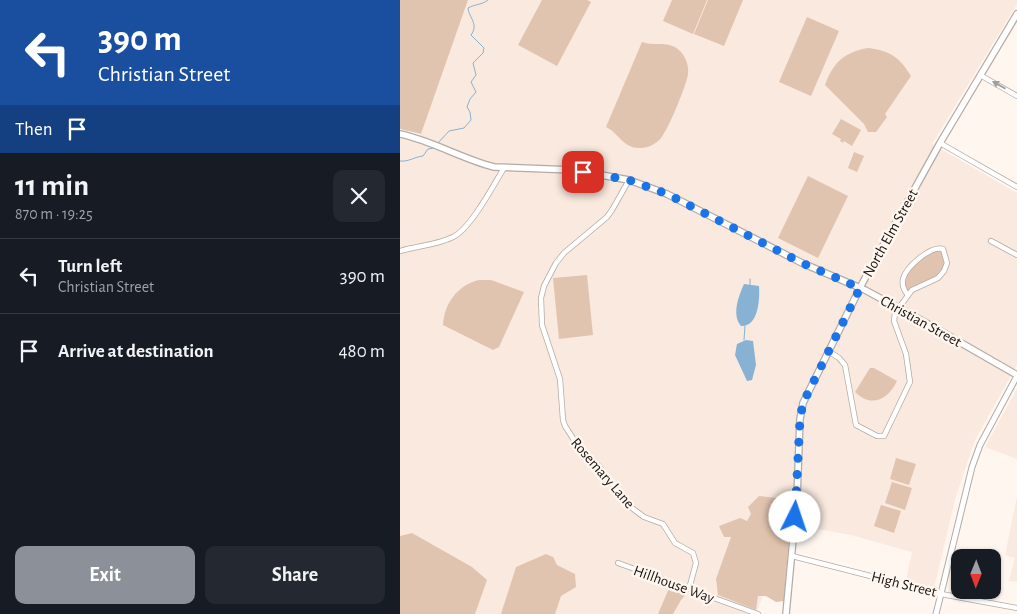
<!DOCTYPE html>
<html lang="en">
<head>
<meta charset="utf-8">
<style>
	:root { --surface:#171b24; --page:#242831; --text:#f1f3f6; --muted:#9ea1a6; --line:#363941; --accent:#8c9099 }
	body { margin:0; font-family:"Alegreya Sans",sans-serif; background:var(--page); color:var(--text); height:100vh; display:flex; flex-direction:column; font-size:19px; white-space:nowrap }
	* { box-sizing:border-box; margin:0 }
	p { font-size:16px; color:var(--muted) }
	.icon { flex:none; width:28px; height:28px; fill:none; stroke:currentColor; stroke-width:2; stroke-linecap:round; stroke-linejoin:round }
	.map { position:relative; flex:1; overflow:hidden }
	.sheet { display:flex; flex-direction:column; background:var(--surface); width:400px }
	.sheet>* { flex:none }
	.hud { background:#1a4fa0; color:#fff; overflow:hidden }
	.needle { width:32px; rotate:181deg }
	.fabs { position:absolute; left:551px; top:549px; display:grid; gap:10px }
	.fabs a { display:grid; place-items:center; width:50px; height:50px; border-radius:10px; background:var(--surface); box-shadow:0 1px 4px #0004; font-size:25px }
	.pin { position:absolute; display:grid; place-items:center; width:42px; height:42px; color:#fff; margin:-21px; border-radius:10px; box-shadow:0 2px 8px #0006 }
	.me { position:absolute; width:55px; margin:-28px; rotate:4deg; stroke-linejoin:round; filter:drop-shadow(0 0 4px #0008) }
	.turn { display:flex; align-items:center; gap:18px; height:105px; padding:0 15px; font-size:22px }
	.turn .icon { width:65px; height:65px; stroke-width:2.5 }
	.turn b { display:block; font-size:35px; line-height:42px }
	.then { display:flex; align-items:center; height:48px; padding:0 15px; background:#0003; gap:10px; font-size:19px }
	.round { display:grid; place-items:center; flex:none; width:52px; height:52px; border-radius:10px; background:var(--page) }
	.headline { display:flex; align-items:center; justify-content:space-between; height:85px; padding:0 15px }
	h1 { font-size:30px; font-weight:600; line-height:38px }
	.button { display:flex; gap:10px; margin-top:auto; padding:10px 15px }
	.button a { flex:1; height:58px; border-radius:10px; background:var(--accent); color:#fff; font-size:20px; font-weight:600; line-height:58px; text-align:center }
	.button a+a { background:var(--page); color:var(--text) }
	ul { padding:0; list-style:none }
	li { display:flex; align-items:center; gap:15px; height:75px; padding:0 15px; border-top:1px solid var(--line) }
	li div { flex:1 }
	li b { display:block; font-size:19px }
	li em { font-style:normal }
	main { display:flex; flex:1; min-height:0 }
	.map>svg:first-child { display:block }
</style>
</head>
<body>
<main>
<section class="sheet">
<div class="hud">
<div class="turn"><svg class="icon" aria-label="left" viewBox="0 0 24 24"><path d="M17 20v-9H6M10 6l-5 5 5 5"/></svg><div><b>390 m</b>Christian Street</div></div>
<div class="then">Then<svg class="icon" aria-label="arrive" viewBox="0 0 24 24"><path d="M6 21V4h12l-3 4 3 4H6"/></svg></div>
</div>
<div class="headline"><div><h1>11 min</h1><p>870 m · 19:25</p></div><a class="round"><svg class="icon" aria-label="close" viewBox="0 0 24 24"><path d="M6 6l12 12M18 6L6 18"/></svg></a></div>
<ul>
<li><svg class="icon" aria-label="left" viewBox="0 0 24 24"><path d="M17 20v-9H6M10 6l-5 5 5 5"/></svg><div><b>Turn left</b><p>Christian Street</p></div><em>390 m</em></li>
<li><svg class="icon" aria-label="arrive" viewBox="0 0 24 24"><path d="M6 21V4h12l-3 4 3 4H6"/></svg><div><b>Arrive at destination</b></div><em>480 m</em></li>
</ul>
<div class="button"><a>Exit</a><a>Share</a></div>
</section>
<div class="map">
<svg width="617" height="614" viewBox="0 0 617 614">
	<rect width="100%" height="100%" fill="#fff6f0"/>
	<g fill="#f9e9de">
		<polygon points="68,0 617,0 617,4 532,144 617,193 617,365 576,438 572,448 555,500 534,588 506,581 512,552 451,535 390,524 383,602 363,596 356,614 0,614 0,137 13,140 21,134"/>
		<polygon points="617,389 617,459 585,447"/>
		<polygon points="617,497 617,582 609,581 615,558 605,555"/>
	</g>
	<g fill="#e1c4b0">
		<polygon points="0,0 68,0 21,134 0,129"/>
		<polygon points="142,0 187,0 191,2 157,66 118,45"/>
		<polygon points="272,0 307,0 293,34 263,21"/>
		<polygon points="308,0 343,0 324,46 294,34"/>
		<polygon points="407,17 439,31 411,96 379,82"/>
		<path d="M242,42C255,47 269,39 281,52C286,58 289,66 288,74C287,84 268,130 261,138C256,144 248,148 241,148C223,149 219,133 206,127Z"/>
		<path d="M468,48C491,51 499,57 511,76L485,114L487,117L476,132H468L464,124L425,85C433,63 444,52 468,48Z"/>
		<polygon points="441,119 461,130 452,146 444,141 443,143 440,141 441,139 432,134"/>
		<polygon points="454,152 464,156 457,172 448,168"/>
		<polygon points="408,176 448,196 418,258 378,238"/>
		<polygon points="540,248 546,256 546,267 535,279 506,293 503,279 512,264"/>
		<polygon points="187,275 193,335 159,339 153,278"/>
		<path d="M79,280H91L124,292L99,347L93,350L43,325C44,303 58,285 79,280Z"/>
		<path d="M470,368H474L497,381C488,400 471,408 455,392Z"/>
		<polygon points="496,458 516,464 509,485 490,479"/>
		<polygon points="492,482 512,488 505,510 485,503"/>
		<polygon points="359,496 392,500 384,601 376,602 366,596 358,596 356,610 318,595 316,579 331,537 324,537 319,526 340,518 347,521 351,514 348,507"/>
		<polygon points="481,505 501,511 494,533 474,526"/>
		<polygon points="12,533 72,567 87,580 75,614 0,614 0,536"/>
		<polygon points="146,554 153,557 157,565 175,574 176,587 161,596 155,614 101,614 116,567"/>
		<polygon points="270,586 288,592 281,600 273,614 258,614"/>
	</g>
	<g fill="#88b2d3">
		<path d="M344,284L359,286C360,300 358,327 341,326C331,315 339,295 344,284Z"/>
		<polygon points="346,340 353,341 356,365 352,380 347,381 335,355 337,344"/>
	</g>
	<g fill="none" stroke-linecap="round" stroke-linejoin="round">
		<g stroke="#88b2d3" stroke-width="1">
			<path d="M38,143L49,131L64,128L71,120L70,112L67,107L70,99L76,92L71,82L76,75L73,63L83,53L84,48L71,35C79,24 69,18 68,8C75,4 82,5 88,0"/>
			<path d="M0,161C9,162 14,157 23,156L28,149L34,148"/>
			<polyline points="350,285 350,279"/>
			<polyline points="344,340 345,326"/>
		</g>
		<g stroke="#b4aba6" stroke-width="6">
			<g id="minor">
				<polyline points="580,75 617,96"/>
				<polyline points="540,143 617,187"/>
				<polyline points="229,180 212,210 207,217 164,253 156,263 144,286 141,298 142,325 160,379 163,420 165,426 176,443 198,465 228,505 244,517 263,524 275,543 293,553 296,563 289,589"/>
				<polyline points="591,241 617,255"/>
				<path d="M0,251C17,246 37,245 53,237C71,228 93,186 104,168"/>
				<path d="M428,351L439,358L445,365L456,425L477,436H484L510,382L506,354L494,321L495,313L512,290L538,278L544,271L547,263L543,249C531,245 506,267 503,279C502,284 504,290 507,294"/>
				<polyline points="392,556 541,594 617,608"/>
				<polyline points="218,563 358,614"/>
			</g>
		</g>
		<g stroke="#b4aba6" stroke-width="7">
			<polyline id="tertiary" points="536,614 572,467 580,445 617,376"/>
		</g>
		<g stroke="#b4aba6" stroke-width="8">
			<g id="secondary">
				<path d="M0,134C33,141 62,159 94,167L173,170L229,180L267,194L402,263L465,290L530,325L617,375"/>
				<polyline points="386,614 397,497 400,419 403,403 463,282 540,143 617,14"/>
			</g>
		</g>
		<use href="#minor" stroke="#fff" stroke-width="4.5"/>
		<use href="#tertiary" stroke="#fff" stroke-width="5"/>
		<use href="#secondary" stroke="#fff" stroke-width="5.5"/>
	</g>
	<defs><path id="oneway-solid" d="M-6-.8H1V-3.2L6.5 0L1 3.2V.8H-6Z" transform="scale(1.25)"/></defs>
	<use fill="#a1a09f" href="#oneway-solid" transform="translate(599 85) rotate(-150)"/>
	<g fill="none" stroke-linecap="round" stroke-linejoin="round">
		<polyline stroke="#1a73e8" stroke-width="9" stroke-dasharray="0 16.2" points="183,172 229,180 267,194 402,263 460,288 403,403 400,419 395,517"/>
	</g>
	<g text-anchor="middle" stroke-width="5" stroke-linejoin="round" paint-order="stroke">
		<g font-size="15" fill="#151210" stroke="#fff6f0">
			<text transform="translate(490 233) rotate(-61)" y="5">North Elm Street</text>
			<text transform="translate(521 321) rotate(29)" y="5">Christian Street</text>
			<text transform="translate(203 473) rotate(49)" y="5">Rosemary Lane</text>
			<text transform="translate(274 584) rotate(20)" y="5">Hillhouse Way</text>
			<text transform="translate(504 584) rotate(14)" y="5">High Street</text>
		</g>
	</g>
</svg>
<div class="fabs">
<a><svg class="needle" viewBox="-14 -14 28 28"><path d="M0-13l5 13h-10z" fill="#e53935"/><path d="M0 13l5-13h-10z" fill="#9ea1a6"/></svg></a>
</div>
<div class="pin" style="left:183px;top:172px;background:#d93025"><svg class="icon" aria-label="arrive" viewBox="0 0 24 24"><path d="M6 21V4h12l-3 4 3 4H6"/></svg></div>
<svg class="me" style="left:395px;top:517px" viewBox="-20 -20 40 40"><circle r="19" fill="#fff"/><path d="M0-13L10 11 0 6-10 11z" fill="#1a73e8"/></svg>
</div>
</main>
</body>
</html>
